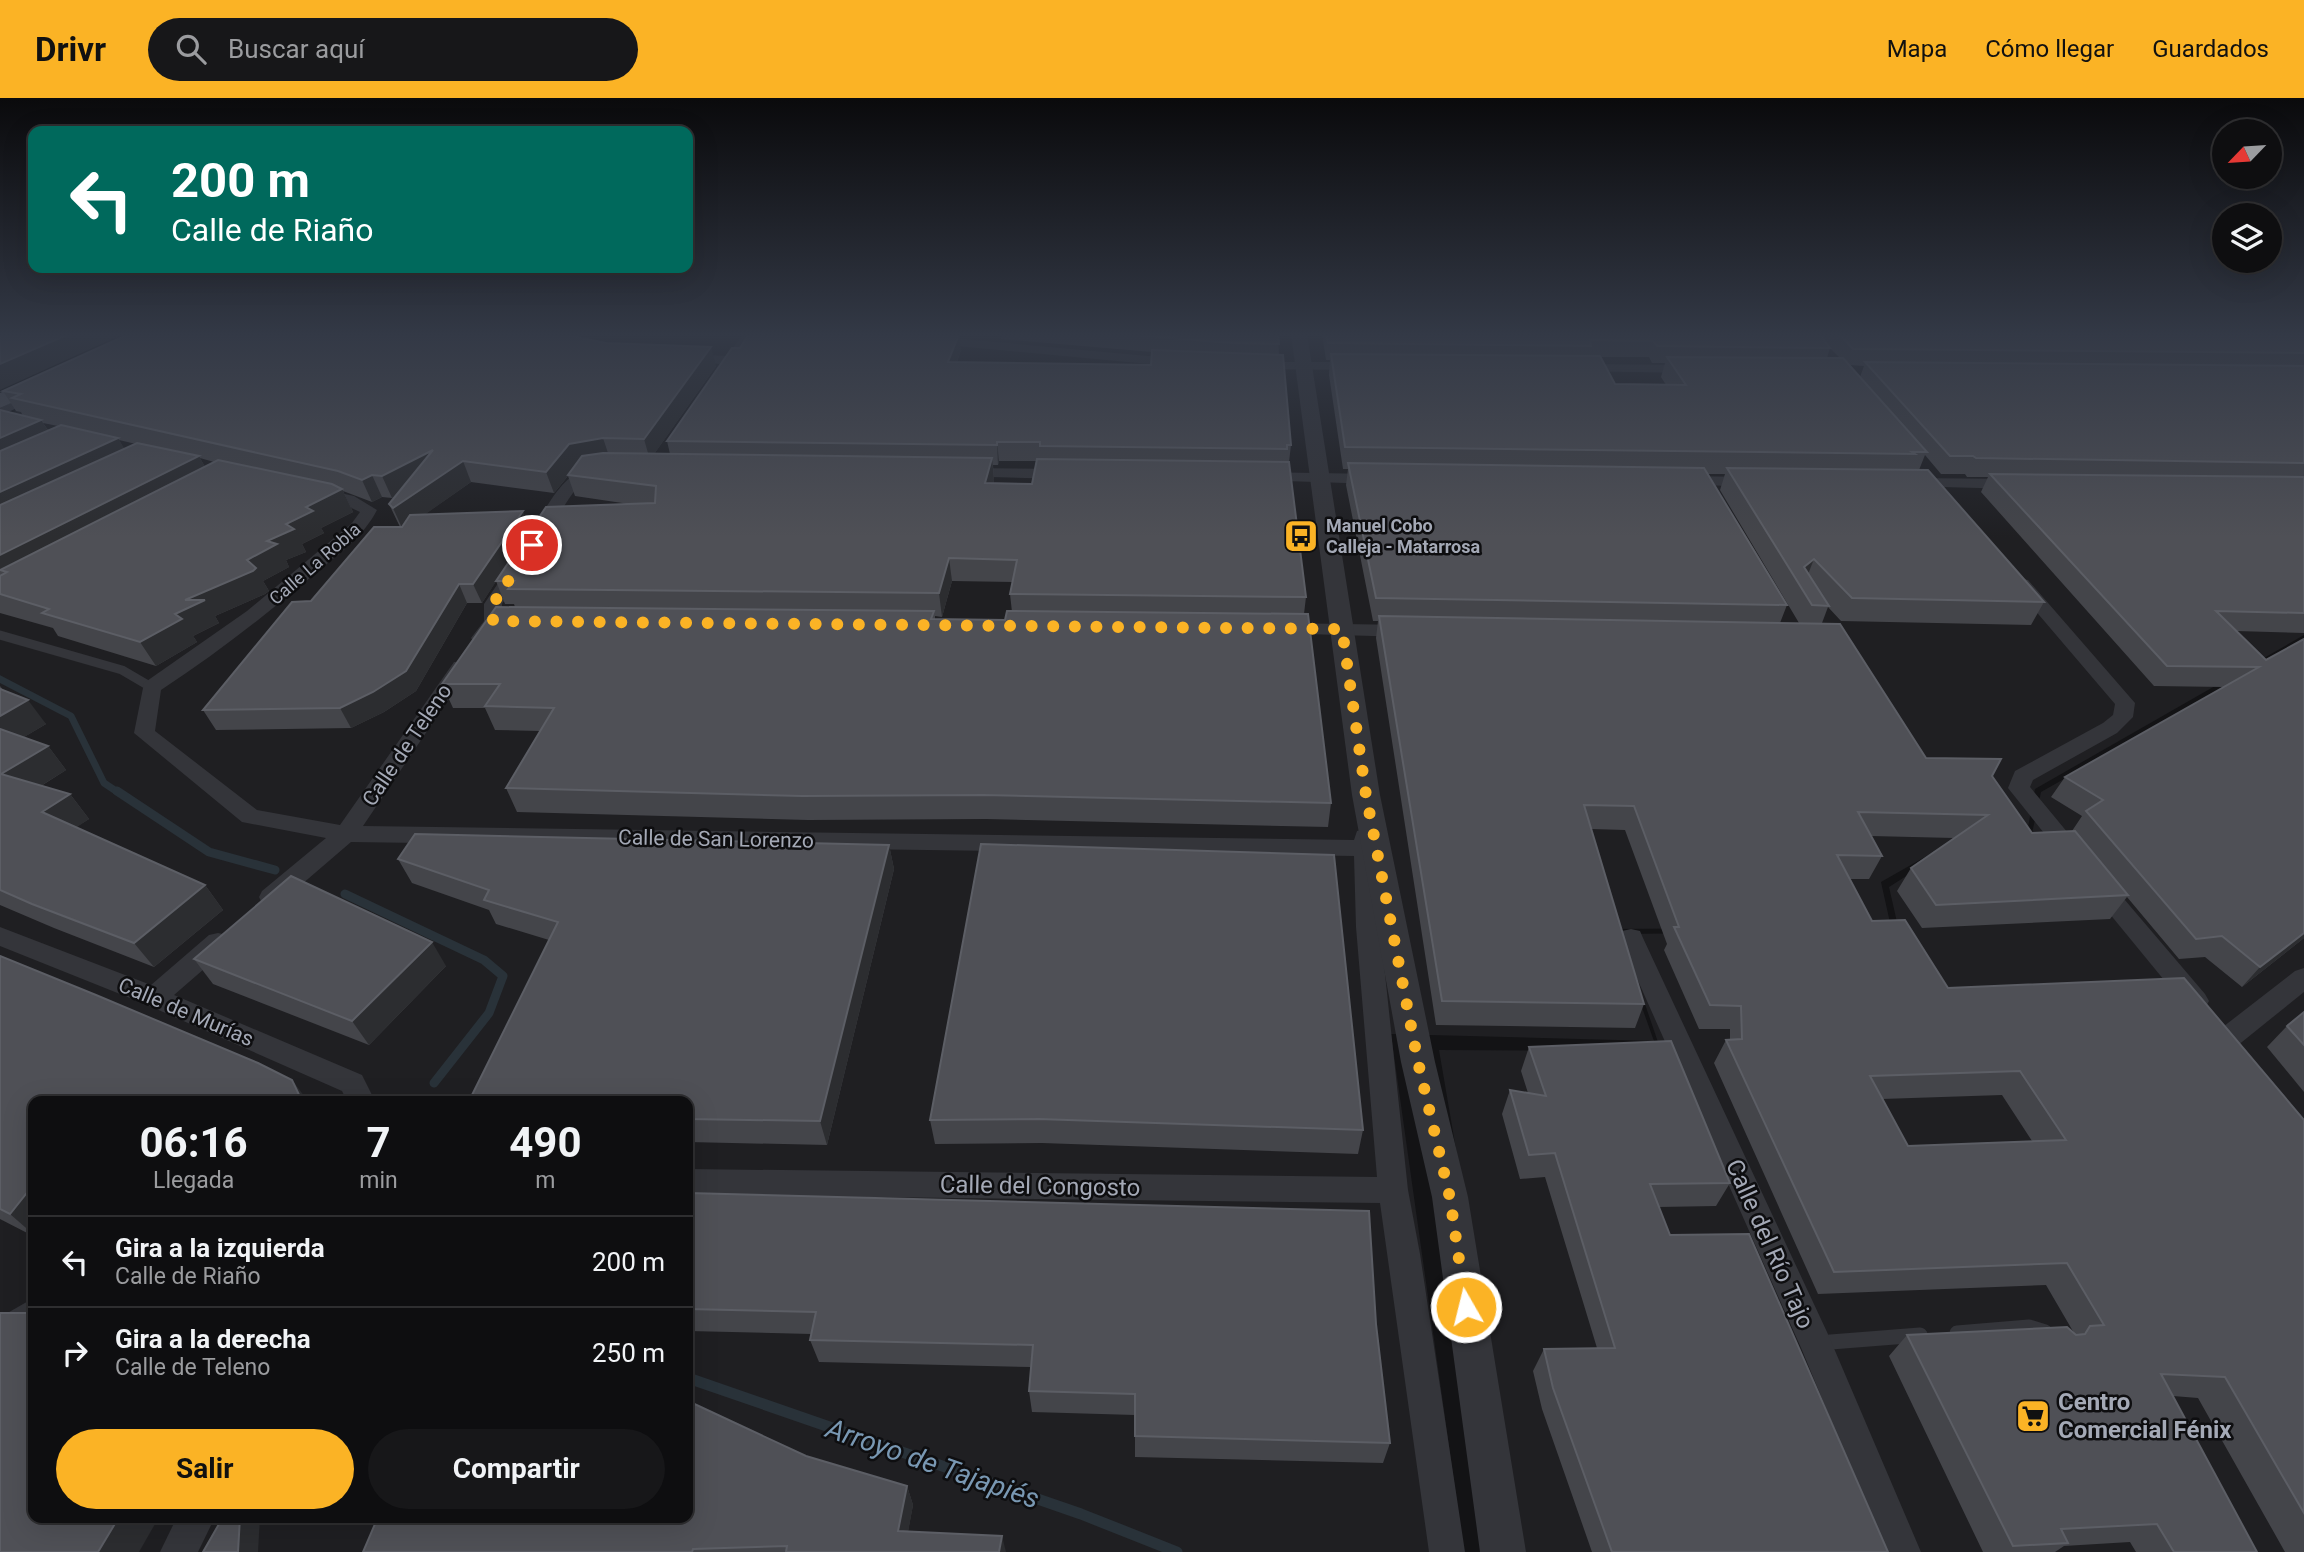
<!DOCTYPE html>
<html lang="es">
<head>
<meta charset="utf-8">
<style>
	:root { --surface:#0e0e10; --page:#171719; --text:#f1f3f6; --muted:#9b9c9f; --line:#2e2e30; --accent:#fbb325 }
	body { margin:0; font-family:Roboto,sans-serif; background:var(--page); color:var(--text); height:100vh; display:flex; flex-direction:column; font-size:26px; white-space:nowrap }
	* { box-sizing:border-box; margin:0 }
	p { font-size:23px; color:var(--muted) }
	.icon { flex:none; width:38px; height:38px; fill:none; stroke:currentColor; stroke-width:2; stroke-linecap:round; stroke-linejoin:round }
	.map { position:relative; flex:1; overflow:hidden }
	.sheet { position:absolute; left:28px; top:998px; width:665px; height:427px; display:flex; flex-direction:column; background:var(--surface); border-radius:14px; box-shadow:0 7px 28px #0002,0 0 0 2px var(--line) }
	.sheet>* { flex:none }
	.banner { position:absolute; left:28px; top:28px; width:665px; height:147px; border-radius:14px; box-shadow:0 7px 28px #0002,0 0 0 2px var(--line); background:#00695c; color:#fff; overflow:hidden }
	.needle { width:46px; rotate:245deg }
	.fabs { position:absolute; left:2212px; top:21px; display:grid; gap:14px }
	.fabs a { display:grid; place-items:center; width:70px; height:70px; border-radius:50%; background:var(--surface); box-shadow:0 7px 28px #0002,0 0 0 2px var(--line); font-size:35px }
	.pin { position:absolute; display:grid; place-items:center; width:60px; height:60px; color:#fff; margin:-30px; border:4px solid #fff; border-radius:50%; box-shadow:0 2px 7px #0007 }
	.me { position:absolute; width:77px; margin:-38px; rotate:352deg; stroke-linejoin:round; filter:drop-shadow(0 0 5px #0008) }
	.turn { display:flex; align-items:center; gap:24px; height:147px; padding:0 28px; font-size:32px }
	.turn .icon { width:91px; height:91px; stroke-width:2.5 }
	.turn b { display:block; font-size:49px; line-height:60px }
	.eta { display:flex; justify-content:space-evenly; align-items:center; height:119px; text-align:center }
	.eta b { font-size:42px; font-weight:700; line-height:49px }
	.primary-button { display:flex; gap:14px; margin-top:auto; padding:14px 28px }
	.primary-button a { flex:1; height:80px; border-radius:42px; background:var(--accent); color:#111; font-size:28px; font-weight:700; line-height:80px; text-align:center }
	.primary-button a+a { background:var(--page); color:var(--text) }
	ul { padding:0; list-style:none }
	li { display:flex; align-items:center; gap:21px; height:91px; padding:0 28px; border-top:2px solid var(--line) }
	li div { flex:1 }
	li b { display:block; font-size:26px }
	li em { font-style:normal }
	header { display:flex; align-items:center; gap:42px; box-sizing:border-box; height:98px; padding:0 35px; background:var(--accent); color:#111 }
	header strong { font-size:33px }
	nav { display:flex; gap:38px; margin-inline-start:auto; font-size:24px }
	.search { width:490px; height:63px; background:var(--page); display:flex; align-items:center; gap:18px; box-sizing:border-box; padding:0 24px; border-radius:38px; color:var(--muted); font-size:26px }
	.map>svg:first-child { display:block }
</style>
</head>
<body>
<header>
<strong>Drivr</strong>
<div class="search"><svg class="icon" aria-label="search" viewBox="0 0 24 24"><circle cx="10" cy="10" r="6"/><path d="M15 15l6 6"/></svg>Buscar aquí</div>
<nav><a>Mapa</a><a>Cómo llegar</a><a>Guardados</a></nav>
</header>
<div class="map">
<svg width="2304" height="1454" viewBox="0 0 2304 1454">
	<rect width="100%" height="100%" fill="#131315"/>
	<g fill="#1f1f22" fill-rule="evenodd">
		<path d="M173,236H2304V537L2035,691L2025,746L1946,747L1881,784L1891,829L1614,831L1654,943L1391,936L1464,1454H0V321ZM33,1003H688V1419H33Z"/>
		<polygon points="2304,545 2304,1454 1525,1454 1439,952 1661,953 1621,836 1899,833 1889,789 1947,752 2029,749 2041,694"/>
	</g>
	<g fill="none" stroke-linecap="round" stroke-linejoin="round">
		<polyline stroke="#293239" stroke-width="7" points="0,581 71,618 104,685 119,695"/>
		<g stroke="#293239" stroke-width="9">
			<polyline points="117,693 209,754 275,772"/>
			<polyline points="345,796 484,862 503,878 489,915 434,985"/>
		</g>
		<polyline stroke="#293239" stroke-width="11" points="688,1280 1081,1416 1177,1454"/>
		<polyline stroke="#34353a" stroke-width="7" points="0,314 23,303"/>
		<polyline stroke="#34353a" stroke-width="9" points="0,537 122,572 151,589"/>
		<g stroke="#34353a" stroke-width="15">
			<polyline points="0,1228 33,1209"/>
			<polyline points="1957,1235 2029,1229 2045,1234"/>
			<polyline points="1818,1245 1920,1237"/>
		</g>
		<g fill="#34353a" fill-rule="evenodd">
			<polygon points="743,236 756,236 728,276 723,277 716,273 721,266 685,264 678,260 685,256 727,258"/>
			<polygon points="929,238 1181,261 1188,265 1181,269 924,245 922,242"/>
			<polygon points="1254,264 1359,264 1366,268 1359,272 1249,271 1249,265"/>
			<polygon points="1576,266 1692,267 1699,271 1692,275 1571,273 1569,270"/>
			<path d="M596,366L604,371C596,379 585,381 577,390C564,405 557,423 546,439H534L531,435C548,407 562,375 596,366Z"/>
			<polygon points="962,370 1064,371 1072,376 1064,381 956,378 954,375"/>
			<polygon points="1260,374 1376,376 1384,381 1376,386 1254,382 1252,379 1254,376"/>
			<polygon points="1683,378 1754,379 1762,384 1754,389 1677,386 1675,383 1677,380"/>
			<polygon points="1911,380 2016,381 2024,386 2016,391 1905,388 1903,385"/>
			<path d="M317,390L354,398L377,412C363,439 340,455 317,474C267,516 216,556 161,592L155,633L257,712L340,727L454,564H468L471,568L363,728L1354,742L1357,733L1365,731L1373,733L1376,739L1380,829L1408,1092L1420,1156L1465,1454H1429L1380,1105L688,1097V1071L1377,1079L1356,829L1354,758L351,744L280,805L271,808L262,805L259,799L262,793L326,740L242,724L134,635L144,585L247,513L352,425L360,414L343,406L311,398L309,395Z"/>
			<polygon points="517,465 526,470 502,506 502,523 488,544 474,544 471,540 484,523 484,506 511,466"/>
			<polygon points="2022,481 2028,482 2135,605 2133,619 2117,635 2033,682 2030,689 2087,758 2083,764 2075,766 2067,764 2008,690 2015,673 2103,625 2113,617 2115,606 2016,490 2013,486"/>
			<polygon points="1280,525 1406,527 1416,533 1406,539 1273,535 1270,531"/>
			<polygon points="2099,778 2107,781 2205,896 2209,903 2205,910 2196,913 2187,910 2091,793 2087,787 2091,781"/>
			<polygon points="0,829 151,887 209,837 218,835 227,837 230,844 227,851 174,897 362,977 375,1003 347,1003 342,993 145,906 0,848"/>
			<polygon points="1631,831 1640,833 1643,840 1827,1234 1921,1454 1885,1454 1802,1252 1619,840 1622,833"/>
			<polygon points="2304,870 2304,894 2237,948 2228,951 2219,948 2215,940 2219,932 2295,873"/>
			<polygon points="177,1419 215,1419 198,1454 160,1454"/>
		</g>
		<polygon fill="#34353a" fill-rule="evenodd" points="1291,236 1307,236 1380,697 1435,964 1468,1099 1526,1454 1480,1454 1432,1099 1401,964 1352,697"/>
		<polygon fill="#505259" fill-rule="evenodd" points="51,272 59,274 62,279 59,284 0,310 0,295"/>
	</g>
	<g fill="#44454a" fill-rule="evenodd">
		<path d="M1001,236H1278L1279,257L1291,347L1289,364L1306,499L1304,516L1331,705L1328,729L986,721L808,722L517,714L506,690L540,633L495,632L485,610H453L442,586L515,509L514,506H505L496,483L482,505H467L416,593L384,614L351,630L216,632L203,612L311,503L400,429L389,406L396,398L392,400L382,399L372,404L343,393L353,414L321,430L324,435L302,446L306,454L286,462L289,469L263,483L269,493L265,496L215,518L219,525L193,538L197,544L156,568L58,538L53,530L0,515V312L23,318L21,314L16,313L3,293L716,268L654,356H670L667,343L961,252L957,264L1151,267L1152,254L1001,241ZM43,325L58,328L48,332ZM119,342L136,346L124,351ZM200,360L214,364L205,369ZM999,363H1036L1032,386H993L994,382L993,367H998ZM568,378L575,398L629,406L530,432L425,416L471,384L554,395ZM952,483L1013,484L1010,496L1012,514L1005,522L935,521V518L942,519Z"/>
		<path d="M1322,236H2304V535L2236,533L2266,562L2304,840L2242,889L2205,859L2179,861L2127,799L2110,821L1922,830L1897,793L1911,770L1954,740L1871,738L1882,758L1869,781H1850L1872,823L1948,890L2304,1022V1454H2285L2198,1300L2173,1298L2257,1454H2136L2130,1444L2064,1448L2055,1454H1983L1889,1258L1907,1237L2074,1235L2046,1187L1818,1196L1714,965L1726,942H1730V931H1699L1664,852L1667,846L1625,732L1591,731L1644,906L1635,930L1436,927L1376,540L1378,523H1373L1346,387L1348,371H1343L1329,277L1330,262H1326ZM1830,250L1840,260H1827ZM1600,259H1649L1652,265H1665L1661,279L1666,287L1615,286ZM1850,267L1864,268L1860,279ZM1925,357L1941,376H1965L1967,379H1988L1981,394L2154,588L2224,589L2065,679L2051,699L2082,718L2072,733L2032,735L1992,678L1926,660L1822,525L1828,509L1841,523L2031,527L2044,504L1919,372ZM1708,376H1725L1720,392L1799,525H1780L1787,507ZM2002,997L2032,1043L1908,1048L1882,1001Z"/>
		<polygon points="0,588 3,592 46,626 24,639 48,648 66,672 41,688 70,696 89,721 76,729 205,787 223,812 154,869 54,830 0,807"/>
		<polygon points="889,747 894,771 827,1047 688,1044 688,1003 549,842 496,826 489,812 412,785 398,761"/>
		<polygon points="1334,757 1363,1032 1358,1056 1042,1045 935,1046 930,1022"/>
		<polygon points="0,858 33,1003 33,1138 0,1121"/>
		<polygon points="194,861 446,868 369,947 213,886"/>
		<polygon points="2304,914 2304,994 2267,949 2287,928"/>
		<polygon points="1529,949 1730,1085 1716,1108 1659,1109 1670,1137 1888,1454 1592,1454 1542,1311 1533,1273 1544,1251 1597,1250 1545,1079 1520,1081 1502,1016 1510,992 1528,995 1521,973"/>
		<polygon points="688,1095 1376,1226 1390,1345 1383,1365 1135,1359 1135,1317 1032,1314 1029,1293 1031,1269 819,1264 810,1242 811,1236 688,1233"/>
		<polygon points="806,1358 907,1388 913,1407 908,1433 1006,1454 363,1454"/>
	</g>
	<g fill="#2c2d30">
		<polygon points="69,236 123,236 0,292 0,266"/>
		<polygon points="959,236 961,252 950,282 948,264"/>
		<polygon points="711,249 716,268 650,362 644,341"/>
		<polygon points="41,322 55,343 0,368 0,340"/>
		<polygon points="118,340 131,362 0,423 0,394"/>
		<polygon points="603,340 610,361 577,367 554,395 546,374 569,346"/>
		<polygon points="997,344 999,363 998,367 997,347"/>
		<polygon points="433,352 441,374 392,400 382,378"/>
		<polygon points="199,358 211,380 0,472 0,457"/>
		<polygon points="992,360 994,382 988,407 985,385"/>
		<polygon points="463,363 471,384 403,432 393,410"/>
		<polygon points="372,377 382,399 372,404 362,382"/>
		<polygon points="342,391 353,414 321,430 324,435 302,446 306,454 286,462 289,469 263,483 269,493 265,496 215,518 219,525 193,538 197,544 156,568 140,544 175,516 185,502 247,462 267,443 306,409"/>
		<polygon points="523,413 530,432 482,505 473,486"/>
		<polygon points="949,460 952,483 942,519 939,495"/>
		<polygon points="1814,461 1805,484 1804,469"/>
		<polygon points="459,486 467,505 416,593 384,614 351,630 340,610"/>
		<polygon points="28,602 46,626 6,650 0,643 0,618"/>
		<polygon points="48,648 66,672 20,701 1,676"/>
		<polygon points="70,696 89,721 62,739 42,714"/>
		<polygon points="889,747 894,771 827,1047 820,1023"/>
		<polygon points="205,787 223,812 154,869 134,845"/>
		<polygon points="2304,835 2304,840 2242,889 2260,869"/>
		<polygon points="432,844 446,868 369,947 352,923"/>
		<polygon points="292,982 308,1003 302,1003"/>
		<polygon points="26,1096 33,1103 33,1136 10,1116"/>
		<polygon points="907,1388 913,1407 905,1451 898,1433"/>
		<polygon points="119,1419 159,1419 139,1454 98,1454"/>
		<polygon points="240,1419 260,1419 258,1454 238,1454"/>
		<polygon points="1002,1438 1006,1454 999,1454"/>
	</g>
	<g fill="#4f5056" stroke="#5c5e65" stroke-width="2" fill-rule="evenodd">
		<polygon points="0,236 69,236 0,266"/>
		<polygon points="129,236 561,236 606,245 711,249 644,341 603,340 569,346 546,374 463,363 393,410 389,406 433,352 382,378 372,377 362,382 338,373 12,300 21,296 3,293"/>
		<polygon points="749,236 959,236 948,264 1151,267 1152,252 1283,257 1291,347 1287,347 1287,351 1040,348 1040,344 997,344 997,347 667,343 732,250 740,250"/>
		<polygon points="1122,236 1278,236 1279,246 1232,245"/>
		<polygon points="1326,236 1819,236 1830,250 1657,248 1653,243 1590,242 1591,248 1328,245"/>
		<polygon points="1839,236 2304,236 2304,255 1853,251"/>
		<polygon points="1331,256 1600,258 1615,286 1686,287 1667,259 1843,260 1927,354 1912,354 1915,356 1345,349"/>
		<polygon points="1865,264 2304,268 2304,365 1976,360 1973,358 1950,358"/>
		<polygon points="0,312 41,322 0,340"/>
		<polygon points="61,327 118,340 0,394 0,353"/>
		<polygon points="137,345 199,358 0,457 0,407"/>
		<polygon points="603,355 992,360 985,385 1032,386 1037,361 1289,364 1306,499 1010,496 1017,462 949,460 939,495 508,491 514,483 496,483 546,409 655,405 656,388 568,377 582,358"/>
		<polygon points="218,362 332,386 342,391 306,409 313,413 286,426 294,431 267,443 277,446 247,462 256,470 253,473 185,502 205,502 175,516 182,521 140,544 42,515 49,511 0,496 0,478 7,474 0,472"/>
		<polygon points="1348,365 1704,370 1787,507 1376,500"/>
		<polygon points="1727,370 1928,372 2044,504 1852,500 1814,461 1804,469 1829,508 1812,507"/>
		<polygon points="1990,376 2304,379 2304,515 2216,513 2266,562 2304,541 2304,835 2260,869 2222,838 2196,841 2086,713 2103,702 2065,679 2259,569 2167,568"/>
		<polygon points="523,413 473,486 459,486 406,573 373,594 340,610 203,612 292,504 311,503 374,429 402,429 410,417"/>
		<polygon points="496,509 934,513 931,521 1005,522 1007,513 1308,516 1331,705 983,697 802,698 506,690 554,610 485,608 500,586 442,586"/>
		<path d="M1379,518L1840,526L1926,660L2001,661L1992,678L2032,735L2075,733L2128,797L1936,807L1911,770L1988,717L1858,714L1882,758L1837,757L1872,823L1905,822L1948,890L2184,880L2304,1022V1415L2225,1279L2161,1276L2257,1454H2174L2157,1426L2061,1431L2068,1445L2013,1448L1907,1237L2067,1229L2076,1237L2085,1236L2090,1228L2104,1227L2067,1165L1834,1174L1726,942L1742,941L1741,908L1710,907L1674,829H1679L1634,708L1584,707L1644,906L1442,903ZM2020,973L2066,1042L1908,1048L1870,978Z"/>
		<polygon points="0,591 28,602 0,618"/>
		<polygon points="0,631 48,648 1,676 70,696 42,714 205,787 134,845 32,806 0,792"/>
		<polygon points="415,736 889,747 820,1023 688,1021 688,1003 469,1003 558,824 484,802 489,792 398,761"/>
		<polygon points="981,746 1334,757 1363,1032 1039,1021 930,1022"/>
		<polygon points="291,778 432,844 352,923 194,861"/>
		<polygon points="0,858 96,897 258,965 292,982 302,1003 33,1003 33,1102 26,1096 10,1116 0,1111"/>
		<polygon points="2304,914 2304,947 2287,928"/>
		<polygon points="1671,943 1730,1085 1650,1086 1670,1137 1749,1136 1888,1454 1612,1454 1553,1290 1544,1251 1615,1250 1555,1055 1529,1057 1510,992 1546,998 1529,949"/>
		<polygon points="688,1095 1369,1113 1376,1226 1390,1345 1135,1338 1135,1296 1029,1293 1033,1247 810,1242 816,1214 688,1211"/>
		<polygon points="0,1215 33,1215 33,1419 119,1419 98,1454 0,1454"/>
		<polygon points="688,1303 806,1358 907,1388 898,1433 1002,1438 999,1454 786,1454 787,1448 693,1451 692,1454 363,1454 378,1419 688,1419"/>
		<polygon points="223,1419 240,1419 238,1454 203,1454"/>
	</g>
	<linearGradient id="sky" x2="0" y2="1"><stop stop-color="#0a0a0c"/><stop offset="0.54" stop-color="#333946"/><stop offset="1" stop-color="#333946" stop-opacity="0"/></linearGradient>
	<rect width="2304" height="439" fill="url(#sky)"/>
	<g fill="none" stroke-linecap="round" stroke-linejoin="round">
		<polyline stroke="#fbb325" stroke-width="12" stroke-dasharray="0 21.6" points="532,447 493,506 493,523 1342,531 1366,697 1418,964 1450,1100 1466,1209"/>
	</g>
	<defs>
		<g id="bus-square" transform="scale(1.75)"><rect x="-9" y="-9" width="18" height="18" rx="4" fill="#fbb325" stroke="#0e0e10"/><path d="M-5-6H5V4H4V6H2V4H-2V6H-4V4H-5ZM-3.5-4V0h7V-4ZM-3.5 1.2v1.5H-2V1.2ZM2 1.2v1.5H3.5V1.2Z" fill="#111"/></g>
		<g id="supermarket-square" transform="scale(1.75)"><rect x="-9" y="-9" width="18" height="18" rx="4" fill="#fbb325" stroke="#0e0e10"/><path d="M-6-5.5h2.5l.6 2H6L4.5 2H-2.5L-4.4-4H-6ZM-1.5 3.2a1.3 1.3 0 1 0 .1 0ZM3 3.2a1.3 1.3 0 1 0 .1 0Z" fill="#111"/></g>
	</defs>
	<g fill-rule="evenodd">
		<use href="#bus-square" x="1301" y="438"/>
		<use href="#supermarket-square" x="2033" y="1318"/>
	</g>
	<g text-anchor="middle" stroke-width="5" stroke-linejoin="round" paint-order="stroke">
		<g font-size="18" font-weight="bold" fill="#a4a9b6" stroke="#0e0e10" text-anchor="start">
			<text x="1326" y="434">Manuel Cobo<tspan x="1326" dy="21">Calleja - Matarrosa</tspan></text>
		</g>
		<g font-size="18" fill="#a4a9b6" stroke="#0e0e10">
			<text transform="translate(315 466) rotate(-41)" y="6">Calle La Robla</text>
		</g>
		<g font-size="21" fill="#a4a9b6" stroke="#0e0e10">
			<text transform="translate(407 647) rotate(-56)" y="7">Calle de Teleno</text>
			<text transform="translate(716 741) rotate(1)" y="7">Calle de San Lorenzo</text>
			<text transform="translate(186 914) rotate(23)" y="7">Calle de Murías</text>
		</g>
		<g font-size="24" fill="#a4a9b6" stroke="#0e0e10">
			<text transform="translate(1040 1088) rotate(1)" y="8">Calle del Congosto</text>
			<text transform="translate(1770 1146) rotate(66)" y="8">Calle del Río Tajo</text>
		</g>
		<g font-size="24" font-weight="bold" fill="#a4a9b6" stroke="#0e0e10" text-anchor="start">
			<text x="2058" y="1312">Centro<tspan x="2058" dy="28">Comercial Fénix</tspan></text>
		</g>
		<g font-size="28" font-style="italic" fill="#7998b3" stroke="#0e0e10">
			<text transform="translate(933 1365) rotate(19)" y="10">Arroyo de Tajapiés</text>
		</g>
	</g>
</svg>
<div class="fabs">
<a><svg class="needle" viewBox="-14 -14 28 28"><path d="M0-13l5 13h-10z" fill="#e53935"/><path d="M0 13l5-13h-10z" fill="#9b9c9f"/></svg></a>
<a><svg class="icon" aria-label="layers" viewBox="0 0 24 24"><path d="M12 4l9 5-9 5-9-5zM3 14l9 5 9-5"/></svg></a>
</div>
<div class="pin" style="left:532px;top:447px;background:#d93025"><svg class="icon" aria-label="arrive" viewBox="0 0 24 24"><path d="M6 21V4h12l-3 4 3 4H6"/></svg></div>
<svg class="me" style="left:1466px;top:1209px" viewBox="-20 -20 40 40"><circle r="17" fill="#fbb325" stroke="#fff" stroke-width="3"/><path d="M0-11L8 9 0 5-8 9z" fill="#fff"/></svg>
<div class="banner">
<div class="turn"><svg class="icon" aria-label="left" viewBox="0 0 24 24"><path d="M17 20v-9H6M10 6l-5 5 5 5"/></svg><div><b>200 m</b>Calle de Riaño</div></div>
</div>
<section class="sheet">
<div class="eta">
<div><b>06:16</b><p>Llegada</p></div>
<div><b>7</b><p>min</p></div>
<div><b>490</b><p>m</p></div>
</div>
<ul>
<li><svg class="icon" aria-label="left" viewBox="0 0 24 24"><path d="M17 20v-9H6M10 6l-5 5 5 5"/></svg><div><b>Gira a la izquierda</b><p>Calle de Riaño</p></div><em>200 m</em></li>
<li><svg class="icon" aria-label="right" viewBox="0 0 24 24"><path d="M7 20v-9h11M14 6l5 5-5 5"/></svg><div><b>Gira a la derecha</b><p>Calle de Teleno</p></div><em>250 m</em></li>
</ul>
<div class="primary-button"><a>Salir</a><a>Compartir</a></div>
</section>
</div>
</body>
</html>
